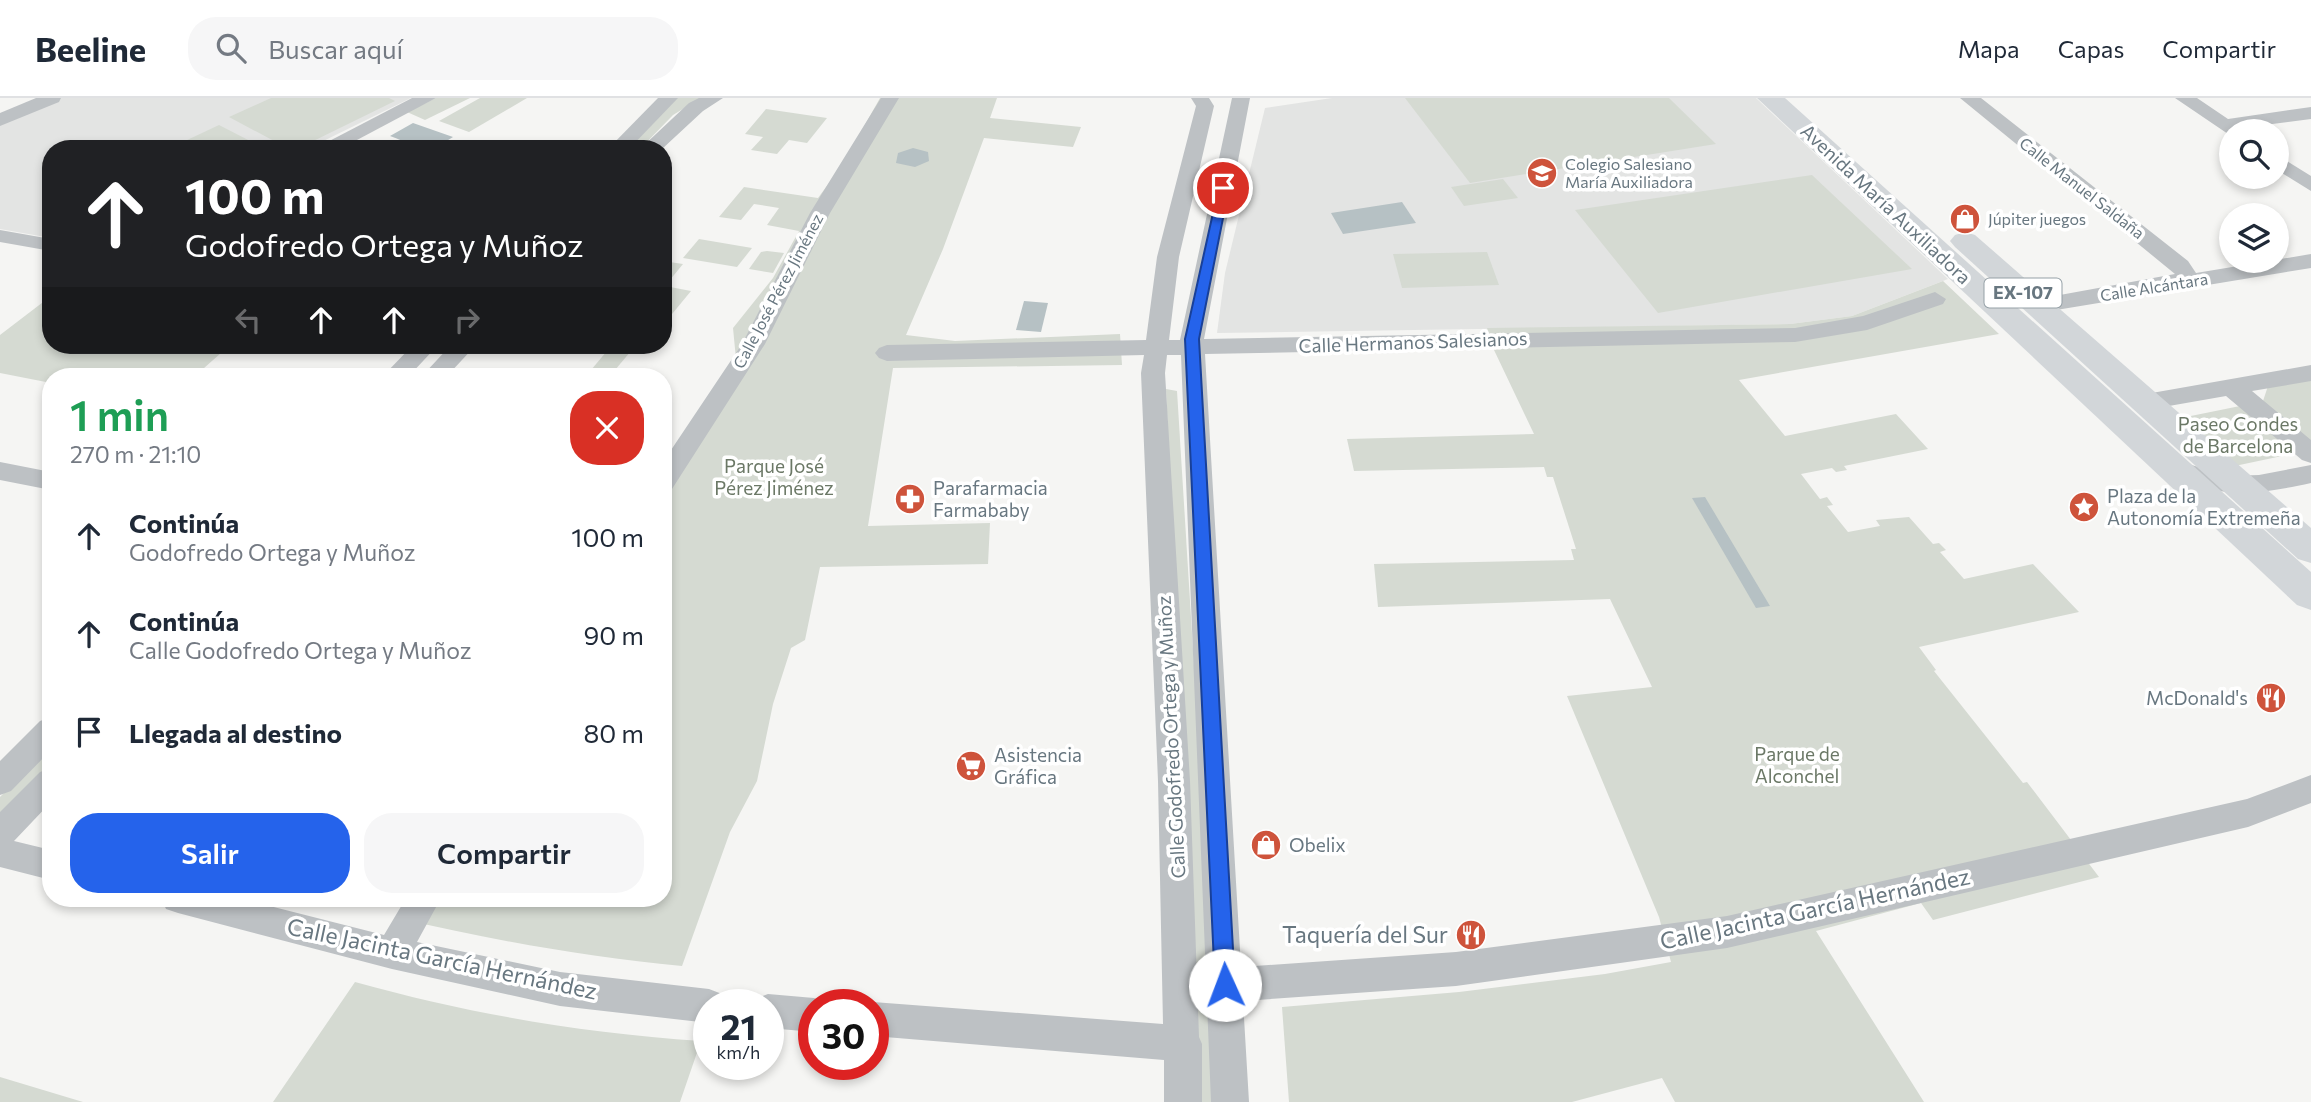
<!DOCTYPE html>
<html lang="es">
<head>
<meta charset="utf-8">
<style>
	:root { --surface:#fff; --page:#f6f6f7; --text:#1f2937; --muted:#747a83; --line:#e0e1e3; --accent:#2563eb }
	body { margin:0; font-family:Commissioner,sans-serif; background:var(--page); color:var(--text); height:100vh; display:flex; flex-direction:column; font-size:26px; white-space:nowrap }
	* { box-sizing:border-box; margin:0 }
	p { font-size:23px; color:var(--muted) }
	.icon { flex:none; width:38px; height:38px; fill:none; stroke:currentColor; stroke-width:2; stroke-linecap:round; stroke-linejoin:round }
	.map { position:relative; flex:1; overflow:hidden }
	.panel { position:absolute; left:42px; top:270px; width:630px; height:539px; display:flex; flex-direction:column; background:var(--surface); border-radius:28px; box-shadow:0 4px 10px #0003 }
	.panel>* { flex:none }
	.top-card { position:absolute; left:42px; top:42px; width:630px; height:214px; border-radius:28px; box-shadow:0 4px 10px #0003; background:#202124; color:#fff; overflow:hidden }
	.controls { position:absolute; left:2219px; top:21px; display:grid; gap:14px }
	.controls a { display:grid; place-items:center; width:70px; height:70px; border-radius:50%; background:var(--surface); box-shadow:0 4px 10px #0003; font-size:35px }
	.speed { position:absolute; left:693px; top:891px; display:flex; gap:14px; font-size:35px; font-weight:700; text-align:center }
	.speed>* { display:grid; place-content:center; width:91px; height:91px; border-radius:50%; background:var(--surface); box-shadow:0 4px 10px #0003; line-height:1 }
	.speed small { font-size:18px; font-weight:400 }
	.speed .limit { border:10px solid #d22; background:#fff; color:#111 }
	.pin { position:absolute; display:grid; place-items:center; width:60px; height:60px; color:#fff; margin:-30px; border:4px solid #fff; border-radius:50%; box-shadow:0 2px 7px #0007 }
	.me { position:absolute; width:77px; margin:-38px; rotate:358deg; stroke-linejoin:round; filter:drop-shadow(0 0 5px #0008) }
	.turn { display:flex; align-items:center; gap:24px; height:147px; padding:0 28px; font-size:32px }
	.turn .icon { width:91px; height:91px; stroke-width:2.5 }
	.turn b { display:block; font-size:49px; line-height:60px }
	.lanes { display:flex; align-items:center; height:66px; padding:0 28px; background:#0003; justify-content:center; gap:35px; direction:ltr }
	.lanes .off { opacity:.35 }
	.round { display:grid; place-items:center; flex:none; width:74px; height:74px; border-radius:28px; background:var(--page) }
	.overview { display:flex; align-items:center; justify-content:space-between; height:119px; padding:0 28px }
	h1 { font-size:42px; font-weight:600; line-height:52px; color:#1e9e55 }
	.cta { display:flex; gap:14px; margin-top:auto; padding:14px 28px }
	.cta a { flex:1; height:80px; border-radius:28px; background:var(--accent); color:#fff; font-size:28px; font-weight:600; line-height:80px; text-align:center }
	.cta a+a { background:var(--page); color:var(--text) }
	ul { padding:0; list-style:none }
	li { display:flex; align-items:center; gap:21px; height:98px; padding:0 28px }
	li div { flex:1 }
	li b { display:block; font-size:26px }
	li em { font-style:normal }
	header { display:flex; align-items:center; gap:42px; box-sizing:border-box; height:98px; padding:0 35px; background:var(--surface); border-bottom:2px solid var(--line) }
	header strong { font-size:33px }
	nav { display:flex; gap:38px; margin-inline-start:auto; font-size:24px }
	.search { width:490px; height:63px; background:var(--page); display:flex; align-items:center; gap:18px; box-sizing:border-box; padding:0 24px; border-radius:28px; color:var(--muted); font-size:26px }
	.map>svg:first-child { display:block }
</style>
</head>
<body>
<header>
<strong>Beeline</strong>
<div class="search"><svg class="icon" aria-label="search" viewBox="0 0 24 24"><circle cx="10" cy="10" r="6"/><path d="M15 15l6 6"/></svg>Buscar aquí</div>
<nav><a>Mapa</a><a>Capas</a><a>Compartir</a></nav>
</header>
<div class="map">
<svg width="2311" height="1004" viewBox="0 0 2311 1004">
	<rect width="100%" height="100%" fill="#f5f5f3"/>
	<g fill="#e3e4e3">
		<polygon points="60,0 411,0 307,51 51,51 51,140 0,131 0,25"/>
		<polygon points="1332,0 1756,0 1948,181 1852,218 1790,226 1217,235 1225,175 1265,10"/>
	</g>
	<g fill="#d5dad2">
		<polygon points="271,0 389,0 395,3 297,51 289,51 229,19"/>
		<polygon points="436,0 470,0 425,22 407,14"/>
		<polygon points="480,0 527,0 469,34 439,23"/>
		<polygon points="677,0 701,0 673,17 640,51 628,51"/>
		<path d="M880,0H997L990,20L1081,29L1073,49L984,40L943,151L906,237L955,243L1120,236L1122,267L893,270L868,428L990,425L988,466L820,469L805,542L791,550L773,606L757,683L730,734L682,868C585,859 492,842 398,820L410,800H663V366L736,261L733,230L773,180L799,133L767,127L779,110L754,106L741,122L719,119L744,89L818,100L843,66Z"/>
		<polygon points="1405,0 1669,0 1716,46 1470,85"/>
		<polygon points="766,11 827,20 807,45 789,42 777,56 751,52 763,39 745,36"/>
		<polygon points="219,27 266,51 168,51"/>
		<polygon points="1812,77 1912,171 1658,215 1575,112"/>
		<polygon points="1503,81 1518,100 1464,108 1451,89"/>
		<polygon points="699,141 752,150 737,169 683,160"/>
		<polygon points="767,153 784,155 773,175 749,171 761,154"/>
		<polygon points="1487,154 1499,187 1402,190 1393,156"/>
		<polygon points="663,163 683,166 665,188 691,193 663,227"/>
		<polygon points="1943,183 1999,236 1739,282 1785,338 1896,316 1928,351 1844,368 1847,372 1836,374 1832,370 1801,376 1820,401 1827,399 1833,407 1827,408 1848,434 1880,428 1876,422 1909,419 1933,446 1939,445 1946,452 1940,454 1964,481 2033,466 2079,514 1919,549 1936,572 1934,573 2023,685 2027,684 2099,779 1933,822 1921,805 1816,833 1924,1004 1675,1004 1662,980 1572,1004 1289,1004 1282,909 1459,894 1605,876 1671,864 1659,819 1567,598 1652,589 1610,501 1378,509 1374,466 1574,462 1571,451 1576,451 1553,379 1547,379 1544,369 1354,373 1347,341 1534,336 1494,252 1487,230 1790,226 1852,218"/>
		<polygon points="51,198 51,247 230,247 195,278 51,278 51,285 0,275 0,237"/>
		<polygon points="612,247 636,247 610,278 586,278"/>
		<polygon points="2311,280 2311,345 2262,306 2268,288"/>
		<polygon points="1166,291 1177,293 1221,1004 1198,1004"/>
		<polygon points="2245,307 2301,354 2230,369 2176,321"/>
		<polygon points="51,646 51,668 0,721 0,699"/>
		<path d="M355,884C470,916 582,935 701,943L680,1004H273Z"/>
		<polygon points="0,979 83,1004 0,1004"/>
	</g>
	<g fill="#b6c1c4">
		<path d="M413,25L453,39C424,57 420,49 390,38Z"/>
		<polygon points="913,50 928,54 929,63 915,69 896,65 898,55"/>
		<polygon points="1402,104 1416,125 1343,136 1331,115"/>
		<polygon points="1024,203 1048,205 1041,234 1016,232"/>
		<polygon points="1705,399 1770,508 1756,510 1692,400"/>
	</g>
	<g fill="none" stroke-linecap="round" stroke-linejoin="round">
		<g fill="#bdc1c4" fill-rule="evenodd">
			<polygon points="36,0 61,0 59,4 0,28 0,15"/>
			<polygon points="412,0 436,0 340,51 314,51"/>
			<polygon points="658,0 678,0 629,51 608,51"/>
			<polygon points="699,0 723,0 703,13 662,51 640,51 689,5"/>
			<polygon points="881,0 899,0 830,115 765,246 672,391 663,394 663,364 742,246 810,115"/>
			<polygon points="1191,0 1209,0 1214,8 1179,159 1169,242 1180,242 1232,0 1250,0 1204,241 1795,230 1863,218 1935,194 1946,201 1943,206 1867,232 1795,244 1205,256 1241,869 1456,854 1727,818 2247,701 2311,677 2311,705 2248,729 1727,850 1456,888 1243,903 1249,1004 1211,1004 1181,257 1167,257 1165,275 1190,683 1199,939 1202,946 1202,1004 1164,1004 1164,962 873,938 873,906 866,906 873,904 1163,926 1158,683 1141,275 1144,257 887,263 879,260 875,255 879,250 887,247 1146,242 1157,159 1196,8"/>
			<polygon points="1960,0 1981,0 2188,163 2196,175 2311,156 2311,170 2038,215 2030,213 2027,208 2030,203 2038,201 2175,176"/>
			<polygon points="2175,0 2197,0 2228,21 2311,9 2311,21 2241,30 2243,33 2231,33 2231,38"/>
			<polygon points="2277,57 2311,78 2311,93 2277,72"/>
			<polygon points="0,132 51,141 51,153 0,144"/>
			<polygon points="413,247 438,247 409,278 383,278"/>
			<polygon points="451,247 476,247 447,278 422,278"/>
			<polygon points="2311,267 2311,283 2252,293 2311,342 2311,365 2302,362 2226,298 2146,312 2137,310 2134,304 2137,298 2146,296"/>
			<path d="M2178,363L2229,378L2259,377L2311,367V385C2255,397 2223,401 2169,378L2165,372L2169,366Z"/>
			<polygon points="0,364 51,374 51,392 0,382"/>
			<polygon points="51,619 51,652 11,693 0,697 0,663 40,623"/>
			<polygon points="51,670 51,704 14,743 51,752 51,782 0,769 0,714 40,674"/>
			<polygon points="161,800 238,800 384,837 406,800 441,800 417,844 560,874 709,891 722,896 726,906 709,906 709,925 560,908 392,871 178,815 166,811"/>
			<polygon points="768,896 814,900 827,906 814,906 814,934 768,930 768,906 753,906 755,901"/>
		</g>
		<g fill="#d2d6d9" fill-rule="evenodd">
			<polygon points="1757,0 1785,0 2311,474 2311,512 2297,507"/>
			<polygon points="1965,134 1975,137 2311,430 2311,465 2298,461 1955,149 1950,143 1955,137"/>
		</g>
	</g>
	<polygon fill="#2563eb" stroke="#184099" stroke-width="2" points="1219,88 1229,90 1199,241 1235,887 1232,894 1225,897 1218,894 1215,887 1185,241"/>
	<defs>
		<g id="school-disc" transform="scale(1.575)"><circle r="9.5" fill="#ce533b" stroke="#fff"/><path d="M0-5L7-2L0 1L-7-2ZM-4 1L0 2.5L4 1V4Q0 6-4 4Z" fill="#fff"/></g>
		<g id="shop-disc" transform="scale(1.575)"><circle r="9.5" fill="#ce533b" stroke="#fff"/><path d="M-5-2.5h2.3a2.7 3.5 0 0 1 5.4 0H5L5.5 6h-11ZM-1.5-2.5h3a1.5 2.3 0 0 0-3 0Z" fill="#fff"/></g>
		<g id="pharmacy-disc" transform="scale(1.575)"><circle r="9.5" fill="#ce533b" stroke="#fff"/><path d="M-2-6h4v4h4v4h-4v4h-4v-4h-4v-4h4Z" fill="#fff"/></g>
		<g id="sight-disc" transform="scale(1.575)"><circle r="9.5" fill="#ce533b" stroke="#fff"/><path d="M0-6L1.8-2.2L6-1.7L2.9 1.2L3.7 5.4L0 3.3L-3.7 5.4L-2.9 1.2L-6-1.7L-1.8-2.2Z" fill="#fff"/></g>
		<g id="restaurant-disc" transform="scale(1.575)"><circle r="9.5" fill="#ce533b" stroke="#fff"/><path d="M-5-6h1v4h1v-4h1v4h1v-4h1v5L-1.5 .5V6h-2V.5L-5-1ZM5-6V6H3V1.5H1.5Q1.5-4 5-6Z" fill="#fff"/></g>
		<g id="supermarket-disc" transform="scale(1.575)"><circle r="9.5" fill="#ce533b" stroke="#fff"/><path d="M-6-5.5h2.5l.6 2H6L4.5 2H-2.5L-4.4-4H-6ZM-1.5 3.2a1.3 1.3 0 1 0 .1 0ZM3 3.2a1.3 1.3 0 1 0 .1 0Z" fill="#fff"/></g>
	</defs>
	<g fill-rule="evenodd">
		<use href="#school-disc" x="1542" y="75"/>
		<use href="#shop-disc" x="1965" y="121"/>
		<use href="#pharmacy-disc" x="910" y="401"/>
		<use href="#sight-disc" x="2084" y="409"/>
		<use href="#restaurant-disc" x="2271" y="600"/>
		<use href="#supermarket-disc" x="971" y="668"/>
		<use href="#shop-disc" x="1266" y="747"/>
		<use href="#restaurant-disc" x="1471" y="837"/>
	</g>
	<g text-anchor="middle" stroke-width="7" stroke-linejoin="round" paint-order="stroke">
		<g font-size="16" fill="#687780" stroke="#fff" text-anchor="start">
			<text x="1565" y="72">Colegio Salesiano<tspan x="1565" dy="18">María Auxiliadora</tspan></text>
			<text x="1988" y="127">Júpiter juegos</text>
		</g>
		<g font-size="16" fill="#687780" stroke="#fff">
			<text transform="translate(2082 90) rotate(38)" y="6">Calle Manuel Saldaña</text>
			<text transform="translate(2154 189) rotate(-9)" y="6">Calle Alcántara</text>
			<text transform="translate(778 193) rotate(-62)" y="6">Calle José Pérez Jiménez</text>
		</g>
		<rect fill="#fff" stroke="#95a0a6" stroke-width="2" x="1984.5" y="180.5" width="77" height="29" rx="5"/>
		<g font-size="18" font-weight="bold" fill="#687780">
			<text x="2023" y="201">EX-107</text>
		</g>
		<g font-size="19" fill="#687780" stroke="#fff">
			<text transform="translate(1886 106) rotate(43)" y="7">Avenida María Auxiliadora</text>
			<text transform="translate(1413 244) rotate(-2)" y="7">Calle Hermanos Salesianos</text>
			<text transform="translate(1171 639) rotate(-93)" y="7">Calle Godofredo Ortega y Muñoz</text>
		</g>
		<g font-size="19" fill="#6b7866" stroke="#fff">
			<text x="2238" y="333">Paseo Condes<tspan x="2238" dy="22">de Barcelona</tspan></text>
			<text x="774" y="375">Parque José<tspan x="774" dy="22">Pérez Jiménez</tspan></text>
			<text x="1797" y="663">Parque de<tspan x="1797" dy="22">Alconchel</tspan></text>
		</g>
		<g font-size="19" fill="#687780" stroke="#fff" text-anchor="start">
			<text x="933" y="397">Parafarmacia<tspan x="933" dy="22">Farmababy</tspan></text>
			<text x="2107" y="405">Plaza de la<tspan x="2107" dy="22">Autonomía Extremeña</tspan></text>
			<text x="2248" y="607" text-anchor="end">McDonald's</text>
			<text x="994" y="664">Asistencia<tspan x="994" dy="22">Gráfica</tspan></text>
			<text x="1289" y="754">Obelix</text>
		</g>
		<g font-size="23" fill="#687780" stroke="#fff">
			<text transform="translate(1815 811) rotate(-12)" y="8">Calle Jacinta García Hernández</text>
			<text transform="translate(442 861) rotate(12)" y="8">Calle Jacinta García Hernández</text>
		</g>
		<g font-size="23" fill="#687780" stroke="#fff" text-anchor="end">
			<text x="1448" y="845">Taquería del Sur</text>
		</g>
	</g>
</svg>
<div class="controls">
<a><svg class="icon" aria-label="search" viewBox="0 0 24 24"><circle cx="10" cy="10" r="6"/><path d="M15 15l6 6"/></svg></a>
<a><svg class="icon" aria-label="layers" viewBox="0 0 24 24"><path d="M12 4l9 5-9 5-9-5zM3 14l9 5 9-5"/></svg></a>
</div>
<div class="speed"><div>21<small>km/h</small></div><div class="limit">30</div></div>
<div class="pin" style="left:1223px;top:90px;background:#d93025"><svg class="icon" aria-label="arrive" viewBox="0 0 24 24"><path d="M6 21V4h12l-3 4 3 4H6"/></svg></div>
<svg class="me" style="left:1225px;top:887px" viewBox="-20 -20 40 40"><circle r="19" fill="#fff"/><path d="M0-13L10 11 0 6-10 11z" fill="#2563eb"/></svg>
<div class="top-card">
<div class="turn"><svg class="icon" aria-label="ahead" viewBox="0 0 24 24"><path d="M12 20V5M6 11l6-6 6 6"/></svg><div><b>100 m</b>Godofredo Ortega y Muñoz</div></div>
<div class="lanes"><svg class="icon off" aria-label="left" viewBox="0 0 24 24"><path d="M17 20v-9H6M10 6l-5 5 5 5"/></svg><svg class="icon" aria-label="ahead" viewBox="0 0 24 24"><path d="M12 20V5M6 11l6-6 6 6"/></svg><svg class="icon" aria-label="ahead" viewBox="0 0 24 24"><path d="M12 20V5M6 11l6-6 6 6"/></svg><svg class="icon off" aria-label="right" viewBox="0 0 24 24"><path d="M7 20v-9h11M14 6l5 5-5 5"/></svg></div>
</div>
<section class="panel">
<div class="overview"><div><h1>1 min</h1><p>270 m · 21:10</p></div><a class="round" style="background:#d93025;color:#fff"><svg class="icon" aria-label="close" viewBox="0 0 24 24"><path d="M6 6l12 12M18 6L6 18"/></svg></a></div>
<ul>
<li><svg class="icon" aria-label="ahead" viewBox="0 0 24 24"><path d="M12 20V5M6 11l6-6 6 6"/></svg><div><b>Continúa</b><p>Godofredo Ortega y Muñoz</p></div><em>100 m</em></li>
<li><svg class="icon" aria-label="ahead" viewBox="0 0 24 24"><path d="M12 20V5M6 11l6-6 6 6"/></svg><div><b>Continúa</b><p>Calle Godofredo Ortega y Muñoz</p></div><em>90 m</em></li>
<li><svg class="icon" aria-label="arrive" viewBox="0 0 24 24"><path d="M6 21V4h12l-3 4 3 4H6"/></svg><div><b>Llegada al destino</b></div><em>80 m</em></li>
</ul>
<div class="cta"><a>Salir</a><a>Compartir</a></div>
</section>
</div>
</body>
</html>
